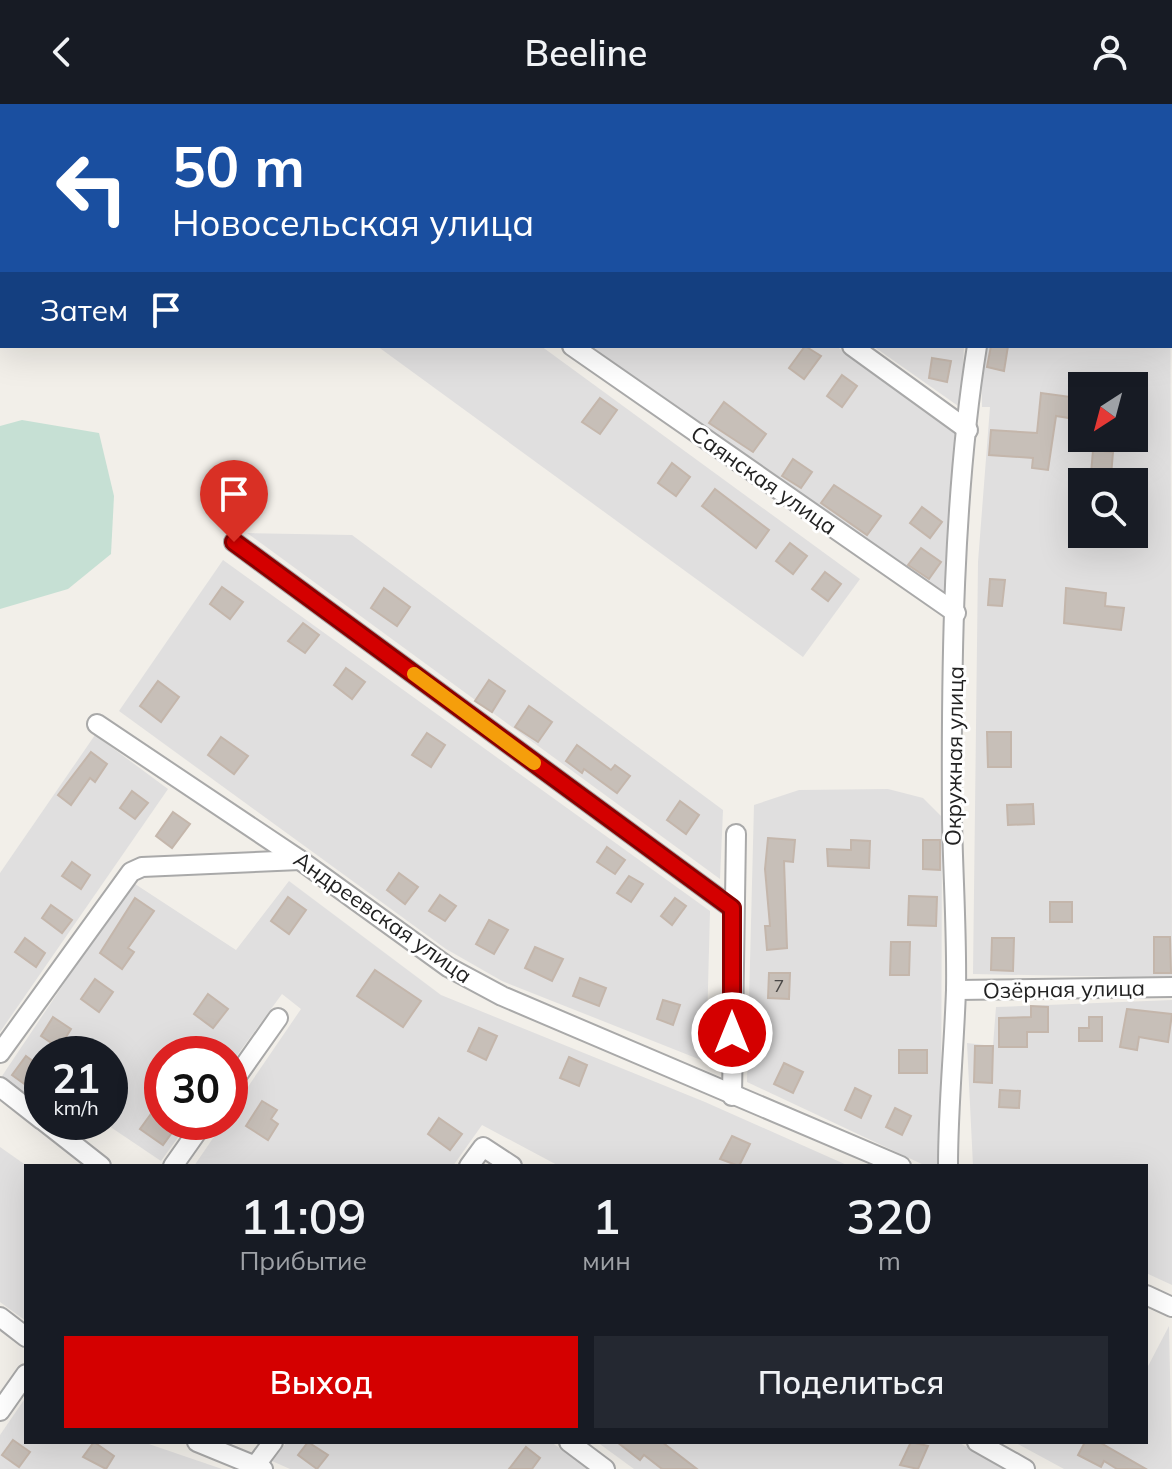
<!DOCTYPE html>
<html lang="ru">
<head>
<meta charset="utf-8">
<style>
	:root { --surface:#171b24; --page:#242831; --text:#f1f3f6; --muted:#9ea1a6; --accent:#d40000 }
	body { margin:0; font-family:Mulish,sans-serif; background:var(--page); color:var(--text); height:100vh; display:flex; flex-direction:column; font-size:30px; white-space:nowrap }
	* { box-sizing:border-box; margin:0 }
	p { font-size:26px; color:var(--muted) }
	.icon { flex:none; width:44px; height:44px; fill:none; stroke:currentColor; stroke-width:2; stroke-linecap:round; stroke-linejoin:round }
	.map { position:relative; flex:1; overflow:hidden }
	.drawer { position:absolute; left:24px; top:1060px; width:1124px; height:280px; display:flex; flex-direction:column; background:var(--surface); border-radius:0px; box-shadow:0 8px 32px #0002 }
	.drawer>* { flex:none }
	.banner { position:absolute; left:0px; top:0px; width:1172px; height:244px; box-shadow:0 8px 32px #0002; background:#1a4fa0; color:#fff; overflow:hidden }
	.needle { width:52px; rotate:216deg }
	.controls { position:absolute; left:1068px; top:268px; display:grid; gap:16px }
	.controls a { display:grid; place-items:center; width:80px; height:80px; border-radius:0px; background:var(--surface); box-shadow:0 8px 32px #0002; font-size:40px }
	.speed { position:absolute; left:24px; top:932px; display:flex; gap:16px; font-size:40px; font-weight:700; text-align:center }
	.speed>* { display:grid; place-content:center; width:104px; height:104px; border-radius:50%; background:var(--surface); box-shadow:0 8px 32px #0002; line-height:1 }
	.speed small { font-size:20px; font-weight:400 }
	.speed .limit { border:12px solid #d22; background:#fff; color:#111 }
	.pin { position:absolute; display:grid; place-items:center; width:68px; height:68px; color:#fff; margin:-82px -34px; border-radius:50% 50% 50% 0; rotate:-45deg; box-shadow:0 0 8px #0007 }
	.pin .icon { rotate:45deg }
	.me { position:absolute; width:88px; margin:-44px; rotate:0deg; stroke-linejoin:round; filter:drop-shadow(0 0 6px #0008) }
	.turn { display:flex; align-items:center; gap:28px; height:168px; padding:0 40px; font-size:36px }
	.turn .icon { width:104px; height:104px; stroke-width:2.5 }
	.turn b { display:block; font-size:56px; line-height:68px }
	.then { display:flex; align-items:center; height:76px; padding:0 40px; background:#0003; gap:16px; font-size:30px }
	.eta { display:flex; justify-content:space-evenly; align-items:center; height:136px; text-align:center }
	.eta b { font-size:48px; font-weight:600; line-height:56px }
	.button { display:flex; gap:16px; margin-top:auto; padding:16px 40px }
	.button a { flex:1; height:92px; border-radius:0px; background:var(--accent); color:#fff; font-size:32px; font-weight:600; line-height:92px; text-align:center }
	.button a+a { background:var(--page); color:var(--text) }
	header { display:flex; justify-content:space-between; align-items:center; height:104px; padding:0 40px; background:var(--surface); font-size:36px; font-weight:600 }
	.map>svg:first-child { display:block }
</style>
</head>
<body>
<header><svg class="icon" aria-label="back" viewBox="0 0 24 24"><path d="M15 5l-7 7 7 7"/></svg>Beeline<svg class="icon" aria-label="person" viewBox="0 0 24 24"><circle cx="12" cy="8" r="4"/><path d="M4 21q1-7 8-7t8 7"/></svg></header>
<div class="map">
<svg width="1172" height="1365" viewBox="0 0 1172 1365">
	<rect width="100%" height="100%" fill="#f2efe9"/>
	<g fill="#e0dfdf" fill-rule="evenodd">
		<path d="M1170,29L1172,874L973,870L978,458L990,303H982L981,242H1170ZM1082,282H1134V334H1082ZM1082,378H1134V430H1082Z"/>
		<polygon points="377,242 541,242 860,475 803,553"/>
		<polygon points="576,242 836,242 961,332 951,507"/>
		<polygon points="873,242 964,242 961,304"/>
		<polygon points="247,429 352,431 723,706 720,775"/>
		<polygon points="223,456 710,807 706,958 502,877 446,845 119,607"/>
		<polygon points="95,631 168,685 0,928 0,769"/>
		<polygon points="888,685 923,694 942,713 941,1062 926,1062 747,978 754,701 799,686"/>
		<polygon points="289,777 441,891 705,998 849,1062 559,1062 482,1021 453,1062 194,1062 224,1018 230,1018 230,1009 301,905 282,890 230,961 230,950 162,950 162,1018 189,1018 161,1057 103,1018 110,1018 110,950 42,950 42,1004 0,975 132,778 236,846"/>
		<polygon points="1172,896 1172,1181 1146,1169 1146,1062 973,1062 967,939 993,942 996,903"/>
		<polygon points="0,1043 27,1062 26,1217 0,1198"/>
		<polygon points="1169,1222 1172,1365 1064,1365 1014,1338 1146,1338 1146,1266"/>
		<polygon points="26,1293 26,1338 143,1338 222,1365 0,1365 0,1331"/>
		<polygon points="287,1338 551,1338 589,1365 290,1365 272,1357"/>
		<polygon points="597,1338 958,1338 1005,1365 634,1365"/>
	</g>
	<polygon fill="#c6e0d4" points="22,316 99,329 114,392 111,450 68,485 0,505 0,322"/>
	<g fill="#c7bfb8" stroke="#c4b6ab" stroke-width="2">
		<polygon points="805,242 821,252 804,275 789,264"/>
		<polygon points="991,242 1008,242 1004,267 987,263"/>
		<polygon points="932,254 951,257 947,278 929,274"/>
		<polygon points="842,271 857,282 842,303 827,292"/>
		<polygon points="1041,289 1071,293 1069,314 1056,312 1048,366 1032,364 1033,354 989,351 991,326 1037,329"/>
		<polygon points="600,294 617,306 600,330 582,318"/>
		<polygon points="724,298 766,330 753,348 709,319"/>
		<polygon points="1093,346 1113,348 1111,372 1091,370"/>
		<polygon points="793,355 812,368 801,384 782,372"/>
		<polygon points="672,359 690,373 676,392 658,379"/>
		<polygon points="834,381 881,412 867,431 821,399"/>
		<polygon points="715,385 769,426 756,444 702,402"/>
		<polygon points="922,403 942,418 930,434 910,419"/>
		<polygon points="790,439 807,452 793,470 776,457"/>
		<polygon points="921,444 941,458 929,475 908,461"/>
		<polygon points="825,468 841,480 828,497 812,485"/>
		<polygon points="990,475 1005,476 1002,502 988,501"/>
		<polygon points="222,483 243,498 230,515 210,500"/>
		<polygon points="384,484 410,503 397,522 371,504"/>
		<polygon points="1066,484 1106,489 1105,502 1124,504 1121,526 1064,519"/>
		<polygon points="303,519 319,531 305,549 288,537"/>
		<polygon points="346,564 365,578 352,595 334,581"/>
		<polygon points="489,576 505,587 492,608 475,597"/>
		<polygon points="158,577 179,593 161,618 140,602"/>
		<polygon points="529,602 552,618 538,638 515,623"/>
		<polygon points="987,628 1011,628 1011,663 988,663"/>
		<polygon points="427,629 445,641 431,663 412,651"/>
		<polygon points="221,633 248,652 234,670 208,651"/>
		<polygon points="577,641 611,666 615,661 630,672 617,689 584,665 582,669 566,657"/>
		<polygon points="91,648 107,660 95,678 90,674 71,701 58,691"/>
		<polygon points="132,687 148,699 135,715 120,704"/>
		<polygon points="680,697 699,711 686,730 667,716"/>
		<polygon points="1033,700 1034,720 1008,721 1007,701"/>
		<polygon points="173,708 190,720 172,744 156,732"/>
		<polygon points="768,734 795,736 793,758 784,757 787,844 767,846 765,822 770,822 765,765"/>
		<polygon points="851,736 870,737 869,764 828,762 827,745 851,746"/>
		<polygon points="923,736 940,736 940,766 923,765"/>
		<polygon points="607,743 625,756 615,770 597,758"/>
		<polygon points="72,758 90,771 81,785 62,772"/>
		<polygon points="399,769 418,783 405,800 387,786"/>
		<polygon points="629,772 643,780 631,798 617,789"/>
		<polygon points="440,791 456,802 445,817 429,807"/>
		<polygon points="909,792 937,793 936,822 908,821"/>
		<polygon points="288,793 306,806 289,830 271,817"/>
		<polygon points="135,794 154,807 128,844 134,848 122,865 100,849"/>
		<polygon points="675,794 686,802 672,821 661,812"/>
		<rect x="1050" y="798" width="22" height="20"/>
		<polygon points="51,801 72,816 62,829 42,814"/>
		<polygon points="489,816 508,826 494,850 476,840"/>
		<polygon points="1154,833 1170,833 1171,869 1154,869"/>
		<polygon points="25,834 45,849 36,863 15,848"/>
		<polygon points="992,834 1014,834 1013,867 991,866"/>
		<polygon points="891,838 910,838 909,871 890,871"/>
		<polygon points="535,843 563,855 552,877 525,864"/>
		<polygon points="375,866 421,897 403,923 357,892"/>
		<polygon points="769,869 790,869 789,895 768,894"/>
		<polygon points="580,874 606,884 599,902 573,892"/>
		<polygon points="95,875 113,888 99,908 81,895"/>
		<polygon points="208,890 228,905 213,924 194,910"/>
		<polygon points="663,896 680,901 673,921 657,915"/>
		<polygon points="1031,902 1048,903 1048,928 1027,928 1027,943 999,943 999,914 1031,913"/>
		<polygon points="1127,905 1172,910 1168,938 1139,933 1137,946 1120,943"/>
		<polygon points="53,913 71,925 59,944 41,932"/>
		<polygon points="1089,913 1102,913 1102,937 1079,937 1079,924 1089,924"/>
		<polygon points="479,924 497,932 486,956 468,947"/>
		<polygon points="975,942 993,942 992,979 974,978"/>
		<rect x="899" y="946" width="28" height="23"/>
		<polygon points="26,952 42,964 30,984 12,971"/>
		<polygon points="569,953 587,961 579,982 560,974"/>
		<polygon points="784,959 803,968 793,989 774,980"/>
		<polygon points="855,984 871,992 861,1014 845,1006"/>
		<polygon points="1000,986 1020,987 1019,1004 999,1003"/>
		<polygon points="262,997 277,1006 271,1015 278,1020 268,1036 246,1022"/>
		<polygon points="895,1004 911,1012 902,1031 886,1023"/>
		<polygon points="153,1007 162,1013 162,1018 176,1023 163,1041 140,1025"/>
		<polygon points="439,1014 462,1030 450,1046 428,1030"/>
		<polygon points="732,1032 750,1040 739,1062 720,1055"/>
		<polygon points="13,1336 30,1348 19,1363 2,1351"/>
		<polygon points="94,1338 114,1352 106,1365 83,1353"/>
		<polygon points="308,1338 328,1351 317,1365 298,1351"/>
		<polygon points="617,1338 662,1338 697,1365 662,1365 644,1351 640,1356"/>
		<polygon points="911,1338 928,1342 918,1365 900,1361"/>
		<polygon points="1085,1338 1099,1338 1146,1365 1117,1365 1104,1357 1101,1363 1078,1351"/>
		<polygon points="526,1343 540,1354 532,1365 509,1365"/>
	</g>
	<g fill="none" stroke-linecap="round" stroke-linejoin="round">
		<g stroke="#a9a9a9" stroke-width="22">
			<g id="minor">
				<polyline points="225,0 228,2"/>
				<polyline points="514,0 516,2"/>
				<polyline points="1153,0 1155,2"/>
				<polyline points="84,2 85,0"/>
				<polyline points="333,2 335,0"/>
				<polyline points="842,2 843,0"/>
				<polyline points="1024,2 1025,0"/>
				<polyline points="1170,16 1172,18"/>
				<polyline points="572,242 956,509"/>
				<polyline points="852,242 968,326"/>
				<polyline points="234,438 732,804"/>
				<polyline points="97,620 300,756 448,863 502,892 901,1062"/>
				<polyline points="956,886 1172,883"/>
				<polyline points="0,949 131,768 142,763 300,756"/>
				<polyline points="230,982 278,914"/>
				<polyline points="0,983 42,1016"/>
				<polyline points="732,992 736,730"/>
				<polyline points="45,1018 101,1062"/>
				<polyline points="173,1062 204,1018"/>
				<polyline points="469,1062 483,1043 512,1062"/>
				<path d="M948,1062C948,1003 954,945 956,886C957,829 953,772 952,715C951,564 953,391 977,242"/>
				<polyline points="1146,1191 1172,1203"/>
				<polyline points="0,1213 26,1233"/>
				<polyline points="0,1307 26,1270"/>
				<polyline points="197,1338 263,1365"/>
				<polyline points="569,1338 605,1365"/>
				<polyline points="977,1338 1025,1365"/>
				<polyline points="255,1362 273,1338"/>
			</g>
		</g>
		<use href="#minor" stroke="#fff" stroke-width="18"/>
	</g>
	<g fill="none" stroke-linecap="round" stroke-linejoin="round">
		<g stroke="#8a0000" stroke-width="20">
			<polyline id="route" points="234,438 732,804 732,929"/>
		</g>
		<use href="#route" stroke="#d40000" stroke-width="14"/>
		<polyline stroke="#f59e0b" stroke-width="14" points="414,570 534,659"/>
	</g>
	<g text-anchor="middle" stroke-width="6" stroke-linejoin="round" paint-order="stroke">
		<g font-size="18" fill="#4b4948">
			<text x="779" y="888">7</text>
		</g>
		<g font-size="22" fill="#222" stroke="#fff">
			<text transform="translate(764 376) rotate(35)" y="8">Саянская улица</text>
			<text transform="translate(954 652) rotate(-89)" y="8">Окружная улица</text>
			<text transform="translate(383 813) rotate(35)" y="8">Андреевская улица</text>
			<text transform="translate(1064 885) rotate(-1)" y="8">Озёрная улица</text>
		</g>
	</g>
</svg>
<div class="controls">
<a><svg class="needle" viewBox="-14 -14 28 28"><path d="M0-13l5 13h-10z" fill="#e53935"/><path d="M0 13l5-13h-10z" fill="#9ea1a6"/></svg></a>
<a><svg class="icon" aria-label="search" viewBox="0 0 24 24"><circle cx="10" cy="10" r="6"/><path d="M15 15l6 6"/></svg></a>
</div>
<div class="speed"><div>21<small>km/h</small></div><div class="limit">30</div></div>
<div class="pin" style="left:234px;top:438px;background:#d93025"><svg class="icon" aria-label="arrive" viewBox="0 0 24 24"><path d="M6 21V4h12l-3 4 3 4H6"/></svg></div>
<svg class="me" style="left:732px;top:929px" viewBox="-20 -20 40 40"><circle r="17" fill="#d40000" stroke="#fff" stroke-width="3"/><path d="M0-11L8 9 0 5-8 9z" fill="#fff"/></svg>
<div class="banner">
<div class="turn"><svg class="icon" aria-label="left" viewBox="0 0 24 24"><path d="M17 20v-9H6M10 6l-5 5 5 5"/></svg><div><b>50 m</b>Новосельская улица</div></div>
<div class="then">Затем<svg class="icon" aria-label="arrive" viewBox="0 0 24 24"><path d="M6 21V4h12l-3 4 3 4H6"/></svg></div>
</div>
<section class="drawer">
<div class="eta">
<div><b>11:09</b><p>Прибытие</p></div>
<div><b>1</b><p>мин</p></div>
<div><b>320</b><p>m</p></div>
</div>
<div class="button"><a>Выход</a><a>Поделиться</a></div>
</section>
</div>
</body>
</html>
